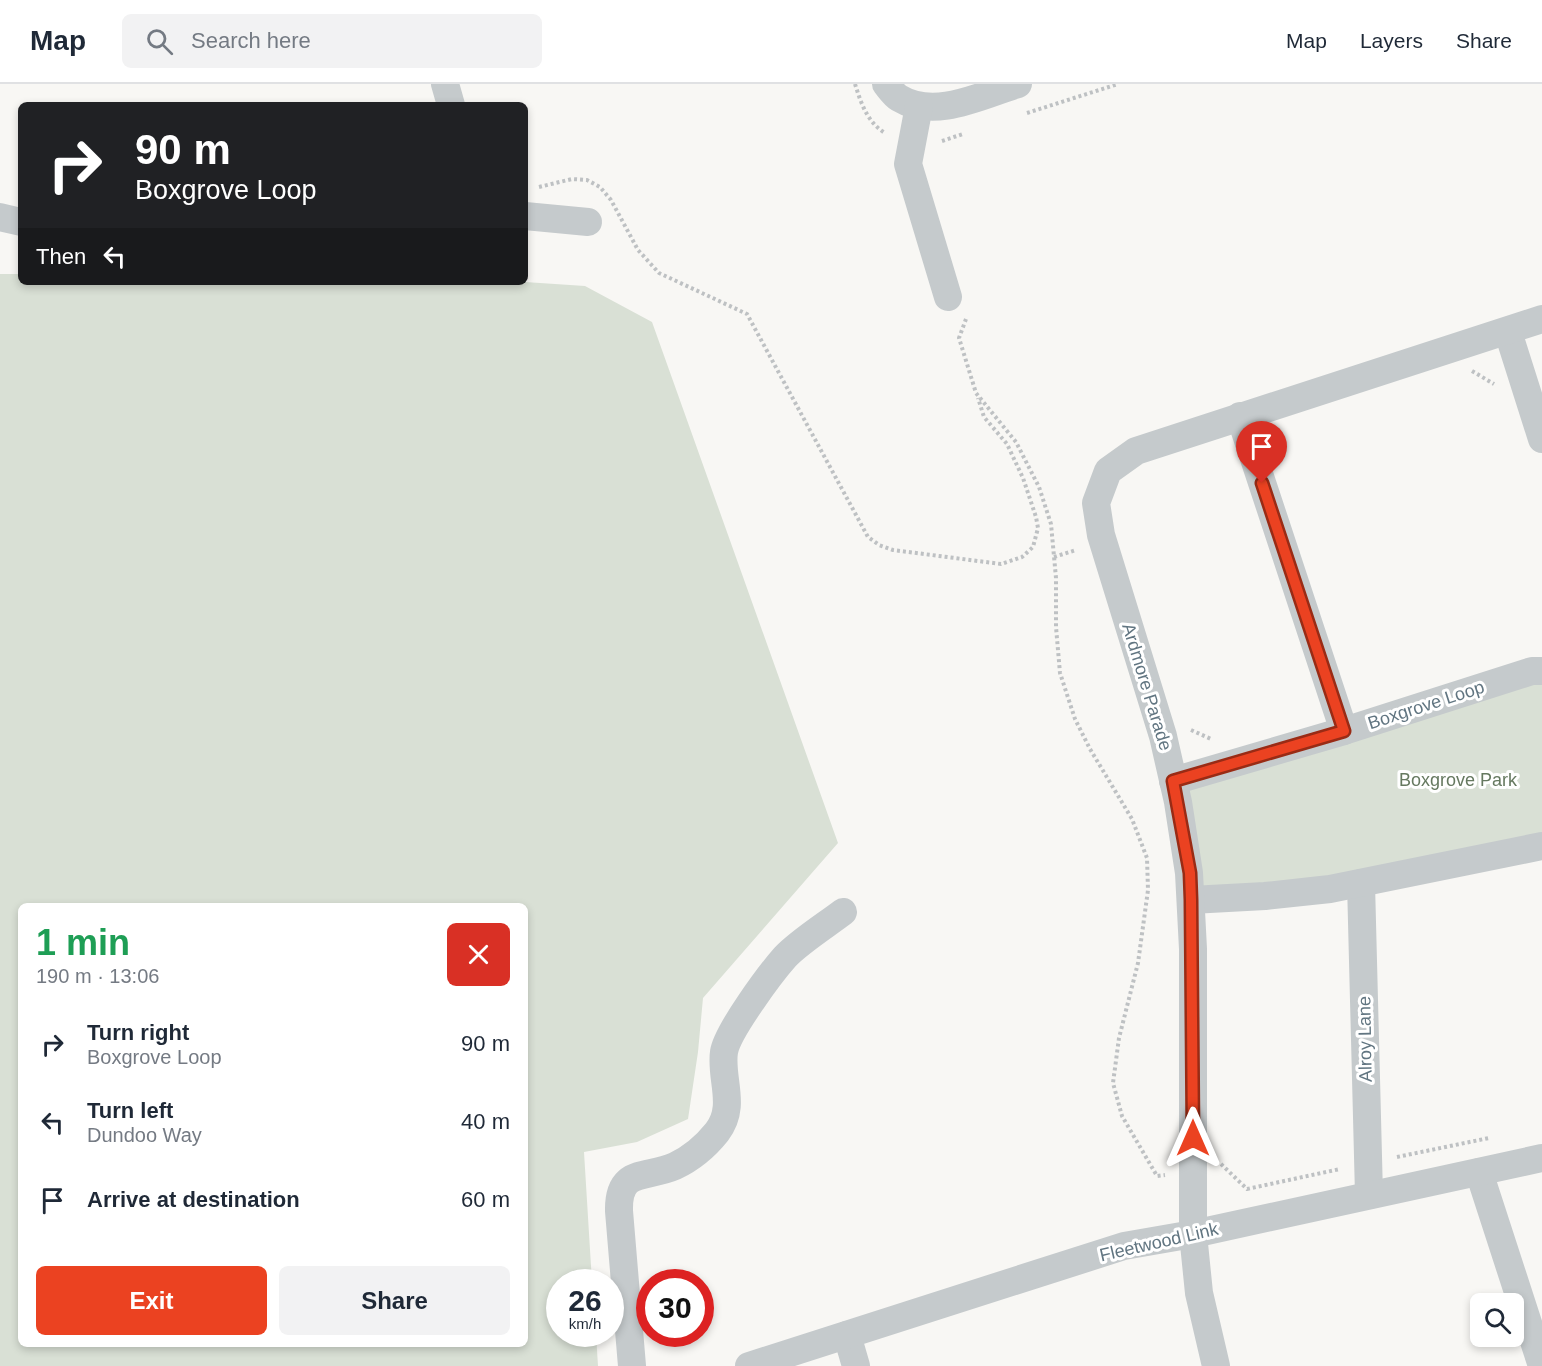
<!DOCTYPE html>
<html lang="en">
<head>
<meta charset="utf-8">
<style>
	:root { --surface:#fff; --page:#f2f2f3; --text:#1f2937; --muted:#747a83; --line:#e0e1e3; --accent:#eb4221 }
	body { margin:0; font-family:Arial,sans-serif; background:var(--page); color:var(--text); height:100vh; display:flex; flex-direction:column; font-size:22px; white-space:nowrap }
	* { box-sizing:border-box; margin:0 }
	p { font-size:20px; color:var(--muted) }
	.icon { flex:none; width:33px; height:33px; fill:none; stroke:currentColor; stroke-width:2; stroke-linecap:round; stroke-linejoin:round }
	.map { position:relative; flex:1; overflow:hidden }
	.panel { position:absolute; left:18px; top:819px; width:510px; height:444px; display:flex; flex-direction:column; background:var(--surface); border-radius:9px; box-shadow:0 3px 9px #0003 }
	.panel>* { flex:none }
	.top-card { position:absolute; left:18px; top:18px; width:510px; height:183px; border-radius:9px; box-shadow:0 3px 9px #0003; background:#202124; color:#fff; overflow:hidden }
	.buttons { position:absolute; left:1470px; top:1209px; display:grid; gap:12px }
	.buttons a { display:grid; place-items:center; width:54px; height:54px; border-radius:9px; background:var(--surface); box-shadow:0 3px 9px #0003; font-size:30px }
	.speed { position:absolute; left:546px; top:1185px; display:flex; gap:12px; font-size:30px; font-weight:700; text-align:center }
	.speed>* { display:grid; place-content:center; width:78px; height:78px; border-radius:50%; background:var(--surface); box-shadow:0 3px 9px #0003; line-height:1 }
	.speed small { font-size:15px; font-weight:400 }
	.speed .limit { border:9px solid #d22; background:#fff; color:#111 }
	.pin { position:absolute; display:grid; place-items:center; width:51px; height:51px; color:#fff; margin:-62px -26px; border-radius:50% 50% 50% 0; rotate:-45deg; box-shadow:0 0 6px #0007 }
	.pin .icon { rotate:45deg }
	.me { position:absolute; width:66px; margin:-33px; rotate:0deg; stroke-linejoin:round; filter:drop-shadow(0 0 4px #0008) }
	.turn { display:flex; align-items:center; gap:21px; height:126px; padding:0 18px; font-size:27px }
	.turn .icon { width:78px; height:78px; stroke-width:2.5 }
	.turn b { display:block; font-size:42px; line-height:51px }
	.then { display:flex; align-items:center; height:57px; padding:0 18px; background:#0003; gap:12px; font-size:22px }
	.round { display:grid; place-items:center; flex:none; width:63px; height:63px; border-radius:9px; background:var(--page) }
	.headline { display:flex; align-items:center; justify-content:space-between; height:102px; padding:0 18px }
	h1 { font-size:36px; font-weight:700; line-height:45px; color:#1e9e55 }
	.cta { display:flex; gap:12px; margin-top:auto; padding:12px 18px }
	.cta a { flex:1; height:69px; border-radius:9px; background:var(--accent); color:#fff; font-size:24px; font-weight:700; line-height:69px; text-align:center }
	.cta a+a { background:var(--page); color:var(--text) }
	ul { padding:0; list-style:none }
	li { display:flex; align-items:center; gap:18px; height:78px; padding:0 18px }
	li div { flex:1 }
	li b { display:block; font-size:22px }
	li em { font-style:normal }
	header { display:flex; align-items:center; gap:36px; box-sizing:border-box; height:84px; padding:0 30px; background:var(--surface); border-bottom:2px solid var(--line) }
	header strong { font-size:28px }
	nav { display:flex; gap:33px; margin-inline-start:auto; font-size:21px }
	.search { width:420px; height:54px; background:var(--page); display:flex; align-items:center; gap:15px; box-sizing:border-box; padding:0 21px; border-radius:9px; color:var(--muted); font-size:22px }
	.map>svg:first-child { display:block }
</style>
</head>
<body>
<header>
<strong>Map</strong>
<div class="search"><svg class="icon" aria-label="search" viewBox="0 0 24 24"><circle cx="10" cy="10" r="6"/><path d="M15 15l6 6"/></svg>Search here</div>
<nav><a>Map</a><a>Layers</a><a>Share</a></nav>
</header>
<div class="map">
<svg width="1542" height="1282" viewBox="0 0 1542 1282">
	<rect width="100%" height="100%" fill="#f8f7f4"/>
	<g fill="#d9e0d5" fill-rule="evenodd">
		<path d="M0,190H21V198H525L585,202L652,238L838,759L703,914L698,968L688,1035L637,1058L584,1068L592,1198H560V1250H596L598,1282H0ZM21,822H525V1260H21Z"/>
		<polygon points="1542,587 1542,762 1191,816 1173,697"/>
	</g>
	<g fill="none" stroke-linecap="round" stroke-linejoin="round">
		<g stroke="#bec1c3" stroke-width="4" stroke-dasharray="3 3" stroke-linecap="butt">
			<path d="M855,0C861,19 867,38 885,49"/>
			<polyline points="1027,29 1118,0"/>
			<polyline points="942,57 963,50"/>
			<polyline points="539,103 572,95 587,96 600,103 611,116 638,166 659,189 747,230 868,453 879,461 893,466 1001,480 1022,473 1033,463 1038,444 1036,433 1023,394 1007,360 984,333 978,314"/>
			<polyline points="966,235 959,254 976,309 1016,358 1039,403 1051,440 1056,494 1056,543 1060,589 1075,635 1090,665 1132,735 1147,774 1148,806 1138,879 1119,954 1113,999 1122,1032 1157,1092 1165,1091"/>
			<polyline points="1472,287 1494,300"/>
			<polyline points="1054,473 1076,466"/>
			<polyline points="1191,646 1211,655"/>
			<polyline points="1397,1073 1489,1054"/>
			<polyline points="1221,1080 1247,1105 1340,1085"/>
		</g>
		<g stroke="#c5cacc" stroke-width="28">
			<polyline points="445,0 451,21"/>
			<path d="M886,0C890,5 894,11 899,14C935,36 982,11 1018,0"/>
			<polyline points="919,22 908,80 948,213"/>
			<polyline points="525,132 588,138"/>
			<polyline points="0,133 21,138"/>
			<polyline points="1508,248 1542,355"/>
			<polyline points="1240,332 1344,647"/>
			<polyline points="1173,697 1344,647 1532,587 1542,587"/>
			<polyline points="1361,799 1369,1111"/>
			<polyline points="1191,816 1265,812 1330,805 1542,762"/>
			<polyline points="1479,1088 1542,1282"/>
			<polyline points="847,1251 856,1282"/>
			<path d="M632,1282L619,1127C618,1083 646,1095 675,1082C692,1074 705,1063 717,1048C737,1022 720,995 724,968C727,948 770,890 785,873C799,858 826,841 843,828"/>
			<polyline points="749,1282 1124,1162 1193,1150 1542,1074"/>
			<polyline points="1216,1282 1199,1209 1193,1150 1193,865 1189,789 1178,718 1163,652 1101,451 1096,419 1108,387 1136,367 1542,235"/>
		</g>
	</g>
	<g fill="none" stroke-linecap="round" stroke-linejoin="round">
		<g stroke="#992b15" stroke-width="15">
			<polyline id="route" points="1193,1054 1191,816 1190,789 1173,697 1344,647 1262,399"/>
		</g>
		<use href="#route" stroke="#eb4221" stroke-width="10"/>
	</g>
	<g text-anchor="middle" stroke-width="6" stroke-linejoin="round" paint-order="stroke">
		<g font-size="18" fill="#617581" stroke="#fff">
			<text transform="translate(1147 603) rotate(73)" y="6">Ardmore Parade</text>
			<text transform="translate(1426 621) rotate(-18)" y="6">Boxgrove Loop</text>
			<text transform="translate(1365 955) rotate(-91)" y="6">Alroy Lane</text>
			<text transform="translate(1159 1158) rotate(-13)" y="6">Fleetwood Link</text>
		</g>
		<g font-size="18" fill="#667960" stroke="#fff">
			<text x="1458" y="702">Boxgrove Park</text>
		</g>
	</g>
</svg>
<div class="buttons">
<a><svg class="icon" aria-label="search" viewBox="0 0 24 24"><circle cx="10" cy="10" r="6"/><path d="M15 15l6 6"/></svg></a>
</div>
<div class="speed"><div>26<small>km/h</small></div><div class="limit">30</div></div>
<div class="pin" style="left:1262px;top:399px;background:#d93025"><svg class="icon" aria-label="arrive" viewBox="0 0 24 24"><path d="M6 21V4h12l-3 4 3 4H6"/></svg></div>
<svg class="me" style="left:1193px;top:1054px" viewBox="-20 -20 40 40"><path d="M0-17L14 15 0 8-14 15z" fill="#eb4221" stroke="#fff" stroke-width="4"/></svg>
<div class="top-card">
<div class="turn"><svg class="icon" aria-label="right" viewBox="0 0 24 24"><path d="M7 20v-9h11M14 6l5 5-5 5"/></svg><div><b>90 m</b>Boxgrove Loop</div></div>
<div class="then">Then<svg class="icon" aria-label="left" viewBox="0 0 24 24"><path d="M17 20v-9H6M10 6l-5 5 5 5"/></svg></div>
</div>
<section class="panel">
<div class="headline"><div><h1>1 min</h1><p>190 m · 13:06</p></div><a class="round" style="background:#d93025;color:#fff"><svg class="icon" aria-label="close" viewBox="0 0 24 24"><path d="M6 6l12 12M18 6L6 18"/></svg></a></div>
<ul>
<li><svg class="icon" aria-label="right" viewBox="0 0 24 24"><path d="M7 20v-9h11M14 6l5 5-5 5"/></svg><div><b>Turn right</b><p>Boxgrove Loop</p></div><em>90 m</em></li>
<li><svg class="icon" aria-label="left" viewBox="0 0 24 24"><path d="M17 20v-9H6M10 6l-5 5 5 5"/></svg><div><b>Turn left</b><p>Dundoo Way</p></div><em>40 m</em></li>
<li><svg class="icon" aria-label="arrive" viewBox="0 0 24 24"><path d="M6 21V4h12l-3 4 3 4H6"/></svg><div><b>Arrive at destination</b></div><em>60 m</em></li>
</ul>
<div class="cta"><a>Exit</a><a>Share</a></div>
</section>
</div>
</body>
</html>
